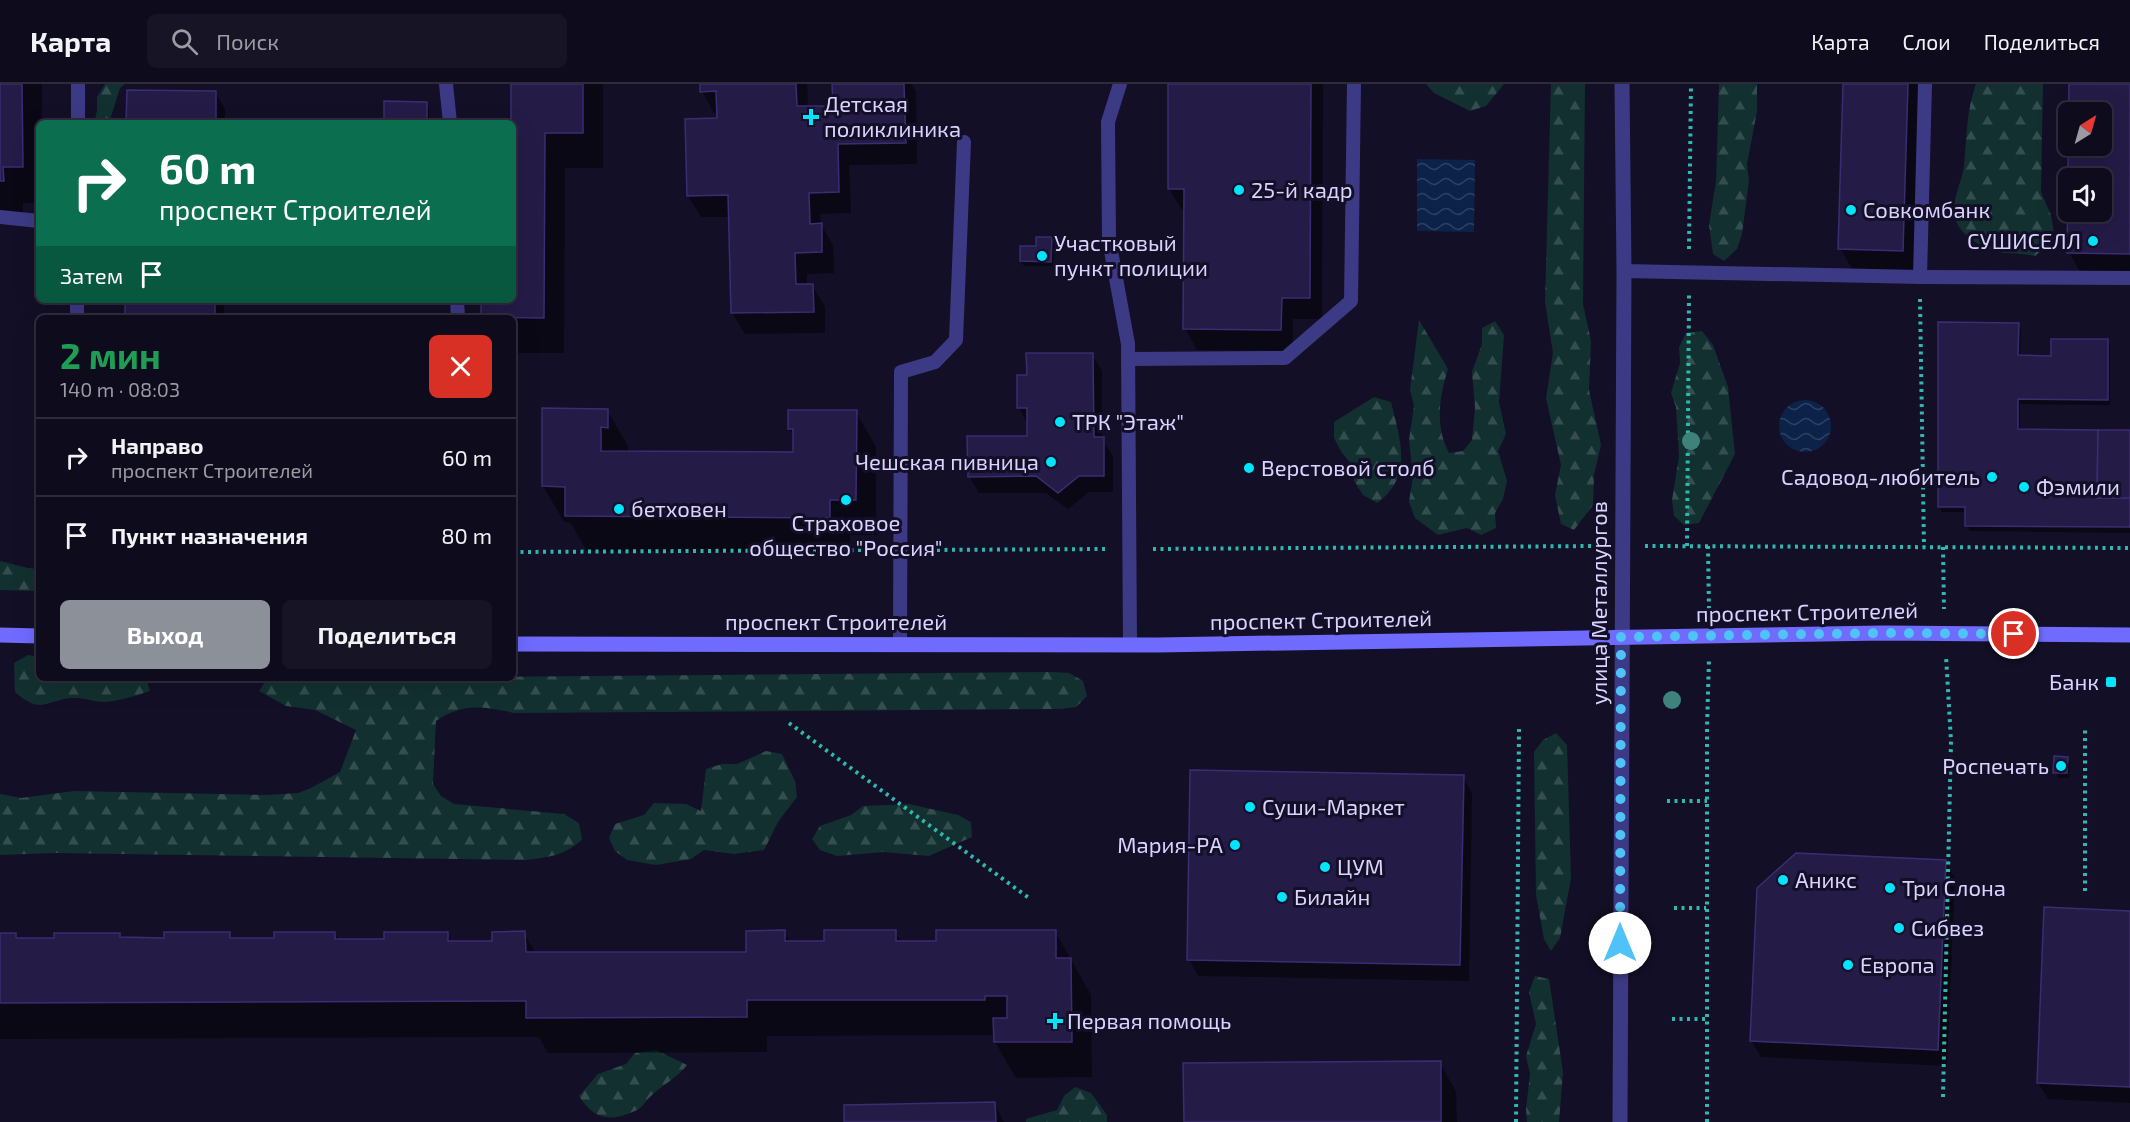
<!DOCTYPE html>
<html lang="ru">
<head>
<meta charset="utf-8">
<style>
	:root { --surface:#0e0b1c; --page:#171425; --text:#f1f3f6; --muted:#9b9ba3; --line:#2e2b3b; --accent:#8c9099 }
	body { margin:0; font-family:"Exo 2",sans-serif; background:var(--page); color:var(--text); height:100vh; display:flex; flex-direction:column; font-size:22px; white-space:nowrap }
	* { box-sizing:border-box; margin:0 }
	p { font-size:20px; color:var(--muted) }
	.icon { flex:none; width:33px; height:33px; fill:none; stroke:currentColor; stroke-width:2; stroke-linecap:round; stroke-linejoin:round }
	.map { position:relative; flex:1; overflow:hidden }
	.details { position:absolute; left:36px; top:231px; width:480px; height:366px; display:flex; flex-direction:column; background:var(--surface); border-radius:9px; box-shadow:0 6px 24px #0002,0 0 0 2px var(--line) }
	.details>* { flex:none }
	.banner { position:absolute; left:36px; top:36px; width:480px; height:183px; border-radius:9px; box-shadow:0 6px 24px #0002,0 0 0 2px var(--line); background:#0b6e4f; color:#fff; overflow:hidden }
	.needle { width:39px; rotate:37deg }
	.tools { position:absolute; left:2058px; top:18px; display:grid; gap:12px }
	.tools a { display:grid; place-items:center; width:54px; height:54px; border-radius:9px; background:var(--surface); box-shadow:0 6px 24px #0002,0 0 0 2px var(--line); font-size:30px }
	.pin { position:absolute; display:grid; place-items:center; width:51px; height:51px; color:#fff; margin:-26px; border:3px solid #fff; border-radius:50%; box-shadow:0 2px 6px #0007 }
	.me { position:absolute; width:66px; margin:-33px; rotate:0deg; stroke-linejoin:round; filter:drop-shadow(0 0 4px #0008) }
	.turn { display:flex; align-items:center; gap:21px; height:126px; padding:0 24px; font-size:27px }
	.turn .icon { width:78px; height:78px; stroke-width:2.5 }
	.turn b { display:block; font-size:42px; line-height:51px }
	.then { display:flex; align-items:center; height:57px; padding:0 24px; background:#0003; gap:12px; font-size:22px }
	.round { display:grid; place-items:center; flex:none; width:63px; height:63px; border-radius:9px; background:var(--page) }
	.summary { display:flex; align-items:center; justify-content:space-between; height:102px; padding:0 24px }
	h1 { font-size:36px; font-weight:700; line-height:45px; color:#1e9e55 }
	.primary-button { display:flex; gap:12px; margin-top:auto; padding:12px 24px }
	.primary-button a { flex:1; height:69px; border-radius:9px; background:var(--accent); color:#fff; font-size:24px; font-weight:700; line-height:69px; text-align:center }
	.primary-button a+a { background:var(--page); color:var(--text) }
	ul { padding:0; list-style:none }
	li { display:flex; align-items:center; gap:18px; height:78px; padding:0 24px; border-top:2px solid var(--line) }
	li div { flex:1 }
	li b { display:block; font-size:22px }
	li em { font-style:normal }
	header { display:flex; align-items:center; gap:36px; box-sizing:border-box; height:84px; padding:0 30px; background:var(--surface); border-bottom:2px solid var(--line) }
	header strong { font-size:28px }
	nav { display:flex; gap:33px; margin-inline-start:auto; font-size:21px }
	.search { width:420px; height:54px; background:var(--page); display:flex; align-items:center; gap:15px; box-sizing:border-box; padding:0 21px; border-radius:9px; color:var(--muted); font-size:22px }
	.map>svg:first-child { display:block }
</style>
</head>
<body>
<header>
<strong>Карта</strong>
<div class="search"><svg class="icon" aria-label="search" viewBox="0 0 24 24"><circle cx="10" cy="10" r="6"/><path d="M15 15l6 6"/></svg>Поиск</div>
<nav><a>Карта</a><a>Слои</a><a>Поделиться</a></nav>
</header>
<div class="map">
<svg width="2130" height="1038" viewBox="0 0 2130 1038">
	<defs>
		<pattern id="forest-firs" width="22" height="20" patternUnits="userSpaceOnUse" patternTransform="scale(1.5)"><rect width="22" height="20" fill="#12302f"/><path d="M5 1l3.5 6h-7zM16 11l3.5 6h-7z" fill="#344d4e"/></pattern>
		<pattern id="water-waves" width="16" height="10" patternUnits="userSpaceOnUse" patternTransform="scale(1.5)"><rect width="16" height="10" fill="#0c2248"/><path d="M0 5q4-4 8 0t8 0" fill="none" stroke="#2f4163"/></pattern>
	</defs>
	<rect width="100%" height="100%" fill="#130f26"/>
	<g fill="url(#forest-firs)">
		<polygon points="105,0 125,0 120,4 109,39 94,39 97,27 97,13"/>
		<polygon points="1426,0 1504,0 1486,22 1470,27 1434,9"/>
		<polygon points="1551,0 1585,0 1583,220 1591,257 1589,306 1601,361 1594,391 1593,421 1574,446 1561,440 1555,411 1561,381 1546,314 1553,269 1545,218"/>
		<polygon points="1719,0 1757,0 1757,27 1747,80 1749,97 1742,150 1737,165 1724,177 1713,170 1709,141 1716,97"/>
		<path d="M1976,0H2043L2041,108L2051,131L2055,156L2035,172C2022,169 2011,170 1999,168C1980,164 1954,148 1954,127C1954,111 1962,97 1964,82C1967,54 1966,27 1976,0Z"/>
		<path d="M1419,236L1448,285C1439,314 1435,342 1449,369L1463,367L1472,356L1475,324L1472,288L1482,260V244L1495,237L1504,251L1499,318L1506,350L1498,367L1507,397L1503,415L1495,429L1496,444L1481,451L1467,444L1438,451L1415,434L1409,418L1413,392L1409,356L1414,322L1410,306Z"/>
		<polygon points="1702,247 1713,261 1728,303 1735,370 1699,439 1684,441 1674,432 1672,416 1679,372 1676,323 1671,309 1680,279 1679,263 1686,249"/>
		<path d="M1374,313L1391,318C1400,355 1414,393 1377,419L1363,411L1354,397L1353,382L1342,369L1334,354V338Z"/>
		<polygon points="0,477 28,484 39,485 39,507 0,506"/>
		<path d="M28,571L39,573V594H146L150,607C135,612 119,617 104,618C95,618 85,614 76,614C46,614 44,633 15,608L14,579Z"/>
		<path d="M1050,588L1069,589L1083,597L1087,612L1076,623L1061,625L515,629C482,623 465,618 436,637L433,700L441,712L454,720L564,730L579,739L582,756C563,772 550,773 526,776L54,769L0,771V710L21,714L74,707L266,711L298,709L311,704L340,688L356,646L315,626L286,622L259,607L267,595Z"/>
		<polygon points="1556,649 1567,661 1571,794 1560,854 1551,867 1544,855 1536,811 1534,668 1543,656"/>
		<polygon points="766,667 782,670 795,697 797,713 778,738 764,766 734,770 704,766 691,775 656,781 627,776 615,767 609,754 615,740 644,731 654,719 686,720 701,727 706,685 722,680 737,680"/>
		<polygon points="909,720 958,731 971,738 972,753 929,772 883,768 837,772 820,766 812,755 820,742 851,731 863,722"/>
		<polygon points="1535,892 1549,895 1563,988 1559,1038 1527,1038 1526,1025 1530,990 1526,972 1536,940 1529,908"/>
		<path d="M656,966L687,981C677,994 664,1000 652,1011C647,1015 644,1021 639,1025C613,1038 595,1038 579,1012L598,990L626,980L635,969Z"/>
		<polygon points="1075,1003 1091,1009 1107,1031 1107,1038 1026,1038 1026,1035 1057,1026 1064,1012"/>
	</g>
	<g fill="url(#water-waves)">
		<polygon points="1417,75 1475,76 1474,148 1417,147"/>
		<circle cx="1805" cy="342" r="26"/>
	</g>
	<g fill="#0007">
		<polygon points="0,0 42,0 42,39 39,39 39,119 23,119 23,132 0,132"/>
		<polygon points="513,0 603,0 603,84 565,84 564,269 513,269 513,234 483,233 483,216 513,216"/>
		<polygon points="702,0 807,0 808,24 834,23 834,0 911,0 916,7 917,80 849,81 851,129 820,130 821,140 833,162 834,189 807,190 807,201 812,201 825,223 825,249 745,250 732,229 730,133 701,133 688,112 718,35 718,29 714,29 702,7"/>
		<polygon points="1170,0 1323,0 1322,235 1293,235 1293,267 1197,266 1185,244 1186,126 1182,126 1169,105"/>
		<polygon points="1845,0 1925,0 1919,195 1857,193 1840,164"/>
		<polygon points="2070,0 2130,0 2130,198 2085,197 2069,168 2069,128 2102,128 2102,94 2069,94 2070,62 2102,62 2102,28 2070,28"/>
		<polygon points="215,8 225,25 225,39 128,39"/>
		<polygon points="426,19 429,24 429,39 385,39"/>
		<polygon points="1051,154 1054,159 1053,182 1024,182 1021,177"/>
		<polygon points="127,216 224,216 224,234 126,234"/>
		<polygon points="2018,240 2021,245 2020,273 2052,273 2107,256 2110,261 2110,321 2020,320 2020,347 2130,348 2130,449 1970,447 1967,442 1967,428 1942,428 1939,423"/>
		<polygon points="1092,271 1102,287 1102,355 1113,372 1113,408 1089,408 1068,425 1046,409 979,409 969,392 1028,353 1028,341 1019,324 1028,293"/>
		<polygon points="607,326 628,362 628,369 795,370 795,354 789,345 856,328 876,363 876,451 850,451 850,469 587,467 570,438 564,438 543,402"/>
		<polygon points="2067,674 2070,679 2069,694 2058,694 2055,688"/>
		<polygon points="1463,693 1472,709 1469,897 1198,892 1189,875"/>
		<polygon points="1945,777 1955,794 1947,982 1761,973 1751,956"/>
		<polygon points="2130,828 2130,1019 2048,1015 2038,999"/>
		<polygon points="1055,847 1091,911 1092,993 1016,994 995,958 995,951 767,952 767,968 548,969 539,953 0,955 0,851 15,851 18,855 55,855 119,850 122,855 165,855 230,850 233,855 276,855 335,849 339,857 386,857 447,849 452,858 493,858 524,849 536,870 748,869 784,848 790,858 826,858 895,848 901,858 937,858"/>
		<polygon points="1440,979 1456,1008 1457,1038 1185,1038"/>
		<polygon points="994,1019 1004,1038 846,1038"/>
	</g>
	<g fill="#241b47" stroke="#3b2d73" stroke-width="1.5" fill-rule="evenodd">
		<polygon points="0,0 22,0 23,83 3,83 4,97 0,97"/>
		<polygon points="511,0 583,0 583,49 545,49 544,234 481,233 481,216 513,216 513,39 511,39"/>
		<polygon points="700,0 796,0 797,22 833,22 832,0 904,0 906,59 838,60 839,108 809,109 810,140 822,139 822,168 795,169 796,200 813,200 814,228 731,229 728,111 687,112 685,35 717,34 716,7 700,8"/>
		<polygon points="1168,0 1311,0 1310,214 1282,214 1281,246 1183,245 1184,105 1168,105"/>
		<polygon points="1843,0 1908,0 1903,167 1838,165"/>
		<path d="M2069,0H2130V170L2067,169ZM2068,28H2102V62H2068ZM2068,94H2102V128H2068Z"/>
		<polygon points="127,6 216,7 216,39 126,39"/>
		<polygon points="384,17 427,18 427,39 384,39"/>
		<polygon points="1036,153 1052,153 1051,178 1020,177 1020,162 1036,162"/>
		<rect x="125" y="216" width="90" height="18"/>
		<polygon points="1938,238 2019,239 2018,271 2051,272 2051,255 2108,255 2108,316 2018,315 2018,345 2098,346 2097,414 2130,414 2130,443 1965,442 1965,423 1938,423"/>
		<polygon points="1026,269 1093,269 1094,353 1104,353 1104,392 1079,392 1058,409 1036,392 968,393 967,352 1027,352 1027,324 1017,324 1017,291 1027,291"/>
		<polygon points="542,324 608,325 608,344 601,343 601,367 793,368 793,345 788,345 788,326 857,326 856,416 830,416 830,434 565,432 565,403 542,402"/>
		<polygon points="2098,346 2130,346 2130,414 2097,414"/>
		<polygon points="2054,672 2068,673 2067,689 2053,689"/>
		<polygon points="1190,686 1464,691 1460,881 1187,876"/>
		<polygon points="1796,769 1946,776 1938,966 1750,957 1757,804"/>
		<polygon points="2044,823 2130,827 2130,1003 2037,999"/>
		<polygon points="785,846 785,857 824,857 824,846 896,846 896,857 936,857 936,846 1056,846 1056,874 1071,874 1072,958 994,958 993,934 1007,934 1007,912 985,912 985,916 747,916 747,933 526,934 526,917 0,919 0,849 16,849 16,854 54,854 54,849 120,849 120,853 164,854 164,848 230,848 230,854 274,854 274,848 335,848 335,855 384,855 384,848 448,848 448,857 492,857 492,848 525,847 526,868 746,868 746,847"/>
		<polygon points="1441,977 1441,1038 1184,1038 1183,979"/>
		<polygon points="995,1018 996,1038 844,1038 844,1021"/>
	</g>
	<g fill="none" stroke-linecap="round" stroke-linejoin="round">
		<g stroke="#2fb8b0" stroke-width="4" stroke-dasharray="3 4.5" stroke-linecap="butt">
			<polyline points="1689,165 1691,0"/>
			<polyline points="1920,215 1924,463"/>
			<polyline points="1645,462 2130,464"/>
			<polyline points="1687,462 1689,211"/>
			<polyline points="1708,462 1709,527"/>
			<polyline points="1943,463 1944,525"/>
			<polyline points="1153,465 1598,462"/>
			<polyline points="922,466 1106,465"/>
			<polyline points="513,468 878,466"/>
			<polyline points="789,639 1029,814"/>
			<polyline points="1667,717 1707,717"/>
			<polyline points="2085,807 2085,646"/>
			<polyline points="1674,824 1706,824"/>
			<polyline points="1672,935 1706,935"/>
			<polyline points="1943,1013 1951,657 1946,572"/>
			<polyline points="1516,1038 1519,644"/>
			<polyline points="1707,1038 1707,644 1709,574"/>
		</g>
		<g stroke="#3d3a85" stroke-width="14">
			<polyline points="446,0 450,39"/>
			<polyline points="1120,0 1108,38 1109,156 1128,260 1130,561"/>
			<polyline points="78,39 78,0"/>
			<polyline points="0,133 39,137"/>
			<polyline points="1624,187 1920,193 2130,194"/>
			<polyline points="1920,193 1925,0"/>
			<polyline points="457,216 458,234"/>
			<polyline points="77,234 77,216"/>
			<polyline points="1128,275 1285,274 1351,217 1354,0"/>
			<polyline points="900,560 901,288 935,278 956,256 964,58"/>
		</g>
		<polyline stroke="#3d3a85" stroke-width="15" points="1620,1038 1624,187 1622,0"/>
		<g stroke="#6f6bff" stroke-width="15">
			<polyline points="0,551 39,552"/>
			<polyline points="513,560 1158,561 1883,549 2130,551"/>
		</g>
	</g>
	<g fill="#3d827b">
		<circle cx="1691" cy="357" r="9"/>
		<circle cx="1672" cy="616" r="9"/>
	</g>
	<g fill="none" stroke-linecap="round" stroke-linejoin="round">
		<polyline stroke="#4fc3f7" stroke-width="10" stroke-dasharray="0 18" points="1620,859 1621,553 1883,549 2014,550"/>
	</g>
	<g fill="#00e5ff" stroke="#130f26" stroke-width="2">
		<path d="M808 24h6v6h6v6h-6v6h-6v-6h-6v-6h6z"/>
		<circle cx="1239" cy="106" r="6"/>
		<circle cx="1851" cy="126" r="6"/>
		<circle cx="2093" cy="157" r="6"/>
		<circle cx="1042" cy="172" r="6"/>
		<circle cx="1060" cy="338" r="6"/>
		<circle cx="1051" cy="378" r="6"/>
		<circle cx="1249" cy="384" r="6"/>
		<circle cx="1992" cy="393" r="6"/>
		<circle cx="2024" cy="403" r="6"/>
		<circle cx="846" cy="416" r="6"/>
		<circle cx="619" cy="425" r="6"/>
		<rect x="2105" y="592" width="12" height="12" rx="3"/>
		<circle cx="2061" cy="682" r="6"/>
		<circle cx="1250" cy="723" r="6"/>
		<circle cx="1235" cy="761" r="6"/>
		<circle cx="1325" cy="783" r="6"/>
		<circle cx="1783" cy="796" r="6"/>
		<circle cx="1890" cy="804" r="6"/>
		<circle cx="1282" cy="813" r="6"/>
		<circle cx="1899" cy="844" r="6"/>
		<circle cx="1848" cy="881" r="6"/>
		<path d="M1052 928h6v6h6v6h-6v6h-6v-6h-6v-6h6z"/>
	</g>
	<g text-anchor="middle" stroke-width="6" stroke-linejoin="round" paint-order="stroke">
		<g font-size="22" fill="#d9d4ff" stroke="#130f26" text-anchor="start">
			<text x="824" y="28">Детская<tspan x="824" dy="25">поликлиника</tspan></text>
			<text x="1251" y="114">25-й кадр</text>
			<text x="1863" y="134">Совкомбанк</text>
			<text x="2081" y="165" text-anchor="end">СУШИСЕЛЛ</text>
			<text x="1054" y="167">Участковый<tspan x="1054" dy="25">пункт полиции</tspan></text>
			<text x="1072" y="346">ТРК "Этаж"</text>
			<text x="1039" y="386" text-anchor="end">Чешская пивница</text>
			<text x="1261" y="392">Верстовой столб</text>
			<text x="1980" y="401" text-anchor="end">Садовод-любитель</text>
			<text x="2036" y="411">Фэмили</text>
			<text x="631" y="433">бетховен</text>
			<text x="846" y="447" text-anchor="middle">Страховое<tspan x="846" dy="25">общество "Россия"</tspan></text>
			<text x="2099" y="606" text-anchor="end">Банк</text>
			<text x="2049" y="690" text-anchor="end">Роспечать</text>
			<text x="1262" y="731">Суши-Маркет</text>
			<text x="1223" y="769" text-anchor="end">Мария-РА</text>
			<text x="1337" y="791">ЦУМ</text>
			<text x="1795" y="804">Аникс</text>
			<text x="1902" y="812">Три Слона</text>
			<text x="1294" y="821">Билайн</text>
			<text x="1911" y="852">Сибвез</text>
			<text x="1860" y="889">Европа</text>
			<text x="1067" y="945">Первая помощь</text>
		</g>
		<g font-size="22" fill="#d9d4ff" stroke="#130f26">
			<text transform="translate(1599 519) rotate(-90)" y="8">улица Металлургов</text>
			<text transform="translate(1807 528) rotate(-1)" y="8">проспект Строителей</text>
			<text transform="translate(1321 536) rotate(-1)" y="8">проспект Строителей</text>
			<text x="836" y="546">проспект Строителей</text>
		</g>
	</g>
</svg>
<div class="tools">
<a><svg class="needle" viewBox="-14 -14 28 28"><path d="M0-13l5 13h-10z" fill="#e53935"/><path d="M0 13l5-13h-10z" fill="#9b9ba3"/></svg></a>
<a><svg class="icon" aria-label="sound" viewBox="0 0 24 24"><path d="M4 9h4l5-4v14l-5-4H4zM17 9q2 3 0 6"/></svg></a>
</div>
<div class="pin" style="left:2014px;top:550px;background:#d93025"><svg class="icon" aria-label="arrive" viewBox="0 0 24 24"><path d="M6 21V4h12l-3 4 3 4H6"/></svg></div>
<svg class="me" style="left:1620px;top:859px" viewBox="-20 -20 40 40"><circle r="19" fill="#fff"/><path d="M0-13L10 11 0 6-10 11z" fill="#4fc3f7"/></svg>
<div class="banner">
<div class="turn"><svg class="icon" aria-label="right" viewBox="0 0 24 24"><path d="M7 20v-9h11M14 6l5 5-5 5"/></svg><div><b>60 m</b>проспект Строителей</div></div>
<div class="then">Затем<svg class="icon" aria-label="arrive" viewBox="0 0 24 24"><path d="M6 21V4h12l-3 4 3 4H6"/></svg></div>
</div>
<section class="details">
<div class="summary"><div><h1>2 мин</h1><p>140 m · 08:03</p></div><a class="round" style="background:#d93025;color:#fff"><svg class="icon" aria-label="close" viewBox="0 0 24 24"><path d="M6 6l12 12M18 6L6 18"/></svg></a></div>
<ul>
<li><svg class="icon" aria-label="right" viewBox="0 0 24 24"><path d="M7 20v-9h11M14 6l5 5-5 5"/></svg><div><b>Направо</b><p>проспект Строителей</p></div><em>60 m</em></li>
<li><svg class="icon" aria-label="arrive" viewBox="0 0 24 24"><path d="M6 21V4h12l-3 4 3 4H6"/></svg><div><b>Пункт назначения</b></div><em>80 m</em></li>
</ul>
<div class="primary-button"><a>Выход</a><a>Поделиться</a></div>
</section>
</div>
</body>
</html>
